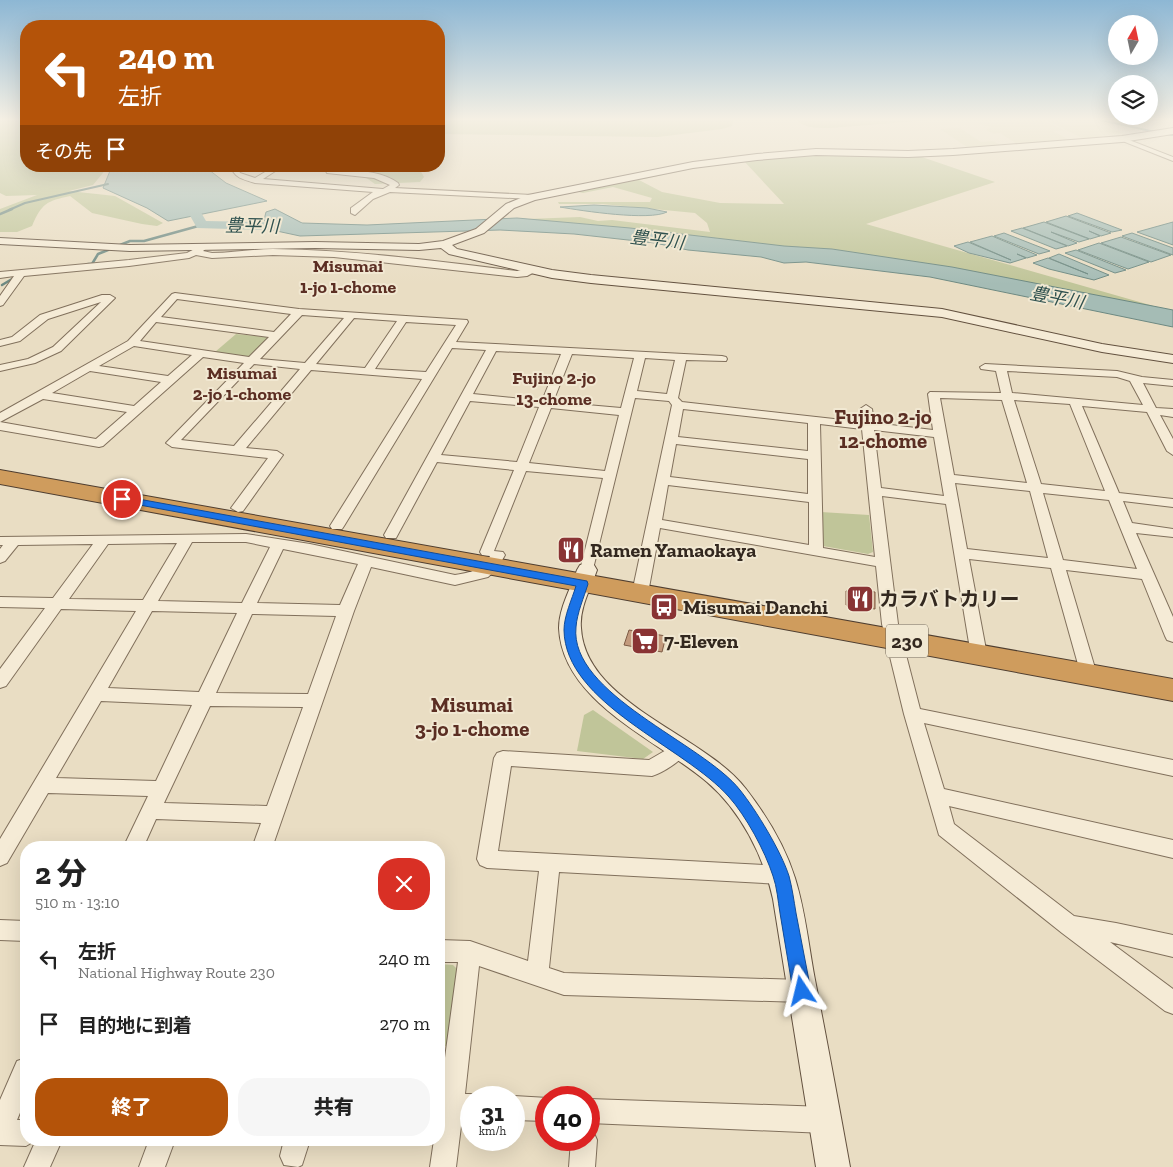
<!DOCTYPE html>
<html lang="ja">
<head>
<meta charset="utf-8">
<style>
	:root { --surface:#fff; --page:#f6f6f6; --text:#222; --muted:#767676; --accent:#b45309 }
	body { margin:0; font-family:"Zilla Slab","Noto Sans JP",serif; background:var(--page); color:var(--text); height:100vh; display:flex; flex-direction:column; font-size:19px; white-space:nowrap }
	* { box-sizing:border-box; margin:0 }
	p { font-size:16px; color:var(--muted) }
	.icon { flex:none; width:28px; height:28px; fill:none; stroke:currentColor; stroke-width:2; stroke-linecap:round; stroke-linejoin:round }
	.map { position:relative; flex:1; overflow:hidden }
	.drawer { position:absolute; left:20px; top:841px; width:425px; height:305px; display:flex; flex-direction:column; background:var(--surface); border-radius:20px; box-shadow:0 5px 20px #0002 }
	.drawer>* { flex:none }
	.guide { position:absolute; left:20px; top:20px; width:425px; height:152px; border-radius:20px; box-shadow:0 5px 20px #0002; background:#b45309; color:#fff; overflow:hidden }
	.needle { width:32px; rotate:9deg }
	.tools { position:absolute; left:1108px; top:15px; display:grid; gap:10px }
	.tools a { display:grid; place-items:center; width:50px; height:50px; border-radius:50%; background:var(--surface); box-shadow:0 5px 20px #0002; font-size:25px }
	.speed { position:absolute; left:460px; top:1086px; display:flex; gap:10px; font-size:25px; font-weight:700; text-align:center }
	.speed>* { display:grid; place-content:center; width:65px; height:65px; border-radius:50%; background:var(--surface); box-shadow:0 5px 20px #0002; line-height:1 }
	.speed small { font-size:12px; font-weight:400 }
	.speed .limit { border:8px solid #d22; background:#fff; color:#111 }
	.pin { position:absolute; display:grid; place-items:center; width:42px; height:42px; color:#fff; margin:-21px; border:2px solid #fff; border-radius:50%; box-shadow:0 1px 5px #0007 }
	.me { position:absolute; width:55px; margin:-28px; rotate:350deg; stroke-linejoin:round; filter:drop-shadow(0 0 4px #0008) }
	.turn { display:flex; align-items:center; gap:18px; height:105px; padding:0 15px; font-size:22px }
	.turn .icon { width:65px; height:65px; stroke-width:2.5 }
	.turn b { display:block; font-size:35px; line-height:42px }
	.then { display:flex; align-items:center; height:48px; padding:0 15px; background:#0003; gap:10px; font-size:19px }
	.round { display:grid; place-items:center; flex:none; width:52px; height:52px; border-radius:20px; background:var(--page) }
	.overview { display:flex; align-items:center; justify-content:space-between; height:85px; padding:0 15px }
	h1 { font-size:30px; font-weight:800; line-height:38px }
	.cta { display:flex; gap:10px; margin-top:auto; padding:10px 15px }
	.cta a { flex:1; height:58px; border-radius:20px; background:var(--accent); color:#fff; font-size:20px; font-weight:800; line-height:58px; text-align:center }
	.cta a+a { background:var(--page); color:var(--text) }
	ul { padding:0; list-style:none }
	li { display:flex; align-items:center; gap:15px; height:65px; padding:0 15px }
	li div { flex:1 }
	li b { display:block; font-size:19px }
	li em { font-style:normal }
	.map>svg:first-child { display:block }
</style>
</head>
<body>
<div class="map">
<svg width="1173" height="1167" viewBox="0 0 1173 1167">
	<rect width="100%" height="100%" fill="#e9ddc3"/>
	<g fill="#ddd6b2">
		<polygon points="1046,120 1059,121 1070,126 1093,124 1124,133 1099,136 1128,135 1084,139"/>
		<polygon points="1044,121 1064,130 1053,131 1071,141 1017,144 1000,133 994,134 986,130 991,127 978,123"/>
		<polygon points="960,128 981,142 993,141 1002,146 967,147 940,129"/>
	</g>
	<g fill="#c0c599">
		<path d="M0,120H26V166H106L107,168L93,185L69,191L115,196L163,223L157,226L142,224L92,213L70,196C47,201 42,203 32,226L17,232H0V209L37,195L6,196L0,193Z"/>
		<polygon points="439,120 733,120 732,126 722,129 658,137 439,134"/>
		<path d="M797,120H930L831,128C821,128 804,129 797,120Z"/>
		<polygon points="806,153 919,156 995,182 866,224 1157,307 849,254 504,220 580,217 598,221 612,220 710,232 707,223 695,213 602,204 559,204 558,202 650,202 652,198 613,187 583,193 574,191 702,165 711,165 639,180 662,192 720,203 784,204 743,160"/>
		<polygon points="349,166 413,166 420,170 424,177 420,182 375,184"/>
		<polygon points="236,334 266,337 267,340 248,357 215,352"/>
		<polygon points="821,512 869,515 873,552 868,554 823,546"/>
		<polygon points="593,710 653,752 643,759 577,751 584,715"/>
		<polygon points="439,964 453,965 459,971 447,1046 439,1046"/>
	</g>
	<g fill="#a5bcb5" stroke="#6d8982">
		<polygon points="112,166 204,166 226,183 267,201 168,221 147,208 103,188"/>
		<path d="M594,205L647,208L667,212C649,221 583,211 560,207Z"/>
		<polygon points="275,209 302,223 367,225 517,218 630,228 784,246 832,249 952,267 1163,308 1173,310 1173,327 930,277 806,262 784,263 761,257 688,250 655,243 574,234 500,230 300,236 272,230 264,220 266,212"/>
		<polygon points="1077,213 1122,230 1112,232 1068,216"/>
		<polygon points="1066,216 1111,233 1101,236 1089,231 1100,236 1090,239 1046,222"/>
		<polygon points="1044,222 1089,239 1079,242 1051,232 1077,243 1068,246 1023,228"/>
		<polygon points="1173,222 1173,245 1137,232"/>
		<polygon points="1022,228 1067,246 1056,249 1011,231"/>
		<polygon points="1004,233 1050,251 1039,254 994,236"/>
		<polygon points="1132,233 1173,248 1173,255 1122,236"/>
		<polygon points="992,236 1037,255 1027,258 1017,254 1026,258 1010,263 969,253 954,246 968,242 1011,260 970,242"/>
		<polygon points="1121,237 1171,255 1151,262 1101,243"/>
		<polygon points="1099,243 1149,262 1128,269 1078,250"/>
		<polygon points="1076,250 1126,270 1115,273 1065,253"/>
		<polygon points="1059,254 1109,275 1094,280 1049,269 1033,263 1048,258 1088,274 1049,258"/>
	</g>
	<g fill="none" stroke-linecap="round" stroke-linejoin="round">
		<g stroke="#6d8982" stroke-width="2">
			<polyline points="1101,120 1155,132"/>
			<polyline points="1164,134 1173,135"/>
			<polyline points="9,210 25,203 108,184"/>
		</g>
		<g stroke="#6d8982" stroke-width="2.5">
			<polyline points="0,214 12,209"/>
			<polyline points="120,245 130,241 144,241 202,225"/>
			<polyline points="88,264 92,264 98,254 108,250"/>
			<polyline points="2,285 17,276"/>
		</g>
		<polygon fill="#a5bcb5" fill-rule="evenodd" points="167,166 179,166 178,173 206,221 301,223 308,227 301,231 197,228 166,173"/>
	</g>
	<g fill="#c39a7d" stroke="#7e5b45">
		<polygon points="860,590 875,592 875,609 846,605 846,591 860,593"/>
		<polygon points="629,630 666,636 662,652 624,645"/>
	</g>
	<g fill="none" stroke-linecap="round" stroke-linejoin="round">
		<g stroke="#81705c" stroke-width="2">
			<g id="street">
				<polygon points="1120,138 1124,138 1173,157 1173,161 1120,140"/>
				<path d="M230,166H237L240,173L255,178L275,166H283L263,179L383,189L390,185L374,178L327,173L326,171L330,169C352,171 379,169 398,183L399,185L395,188L532,195L536,197L532,199L390,192L373,199L355,215L351,213V208L373,192L255,183C243,179 236,179 230,166Z"/>
				<path d="M204,244L208,247L203,251L212,253C232,253 252,249 273,249C355,250 436,261 517,271L533,267L538,270L527,276L517,277L334,257L273,255L212,258L196,255L189,258L129,266L24,276L3,305L0,306V296L14,276L0,278V272L129,260L187,253Z"/>
				<path d="M175,293L299,309L467,320L468,322L456,342L722,356L726,357L727,359L726,361L686,360L678,398L682,402L861,422L860,409L866,405L872,409L874,423L933,430L928,394L930,392L1001,393L996,371L981,369L980,367L985,364L1117,371L1142,377L1173,380V386L1143,383L1156,408L1173,409V417L1160,415L1173,439V455L1167,451L1147,412L1082,406L1119,493L1173,499V507L1123,501L1132,523L1173,529V537L1136,533L1173,617V642L1167,640L1165,636L1142,579L1066,570L1097,675L1095,679L1089,681L1083,679L1081,675L1051,568L969,559L987,655L985,659L979,661L973,659L971,655L946,504L882,496L898,624L920,709L1173,760V776L924,723L944,789L1173,840V858L949,806L954,824L1074,916L1116,923L1173,935V957L1110,942L1173,989V1014L1165,1011L1062,933L939,835L904,714L882,624L876,566L660,528L648,593L645,597L640,598L635,597L632,593L672,405L669,401L635,398L592,573H582L580,570L603,478L526,471L494,551L503,552L505,555L497,569L488,577L455,585L371,567L354,611L272,848H252L261,823L156,819L143,848H123L148,796L48,793L7,863L0,866V839L136,611L61,609L6,686L0,688V669L45,608L0,607V597L53,598L93,544L18,545L5,561L0,563V549L3,545H0V537L246,534L310,544L455,575C471,572 482,571 490,556L482,555L480,552L514,470L437,462L396,538H386L384,535L486,350L452,348L344,526L342,529H332L330,526L422,379L311,370L246,448L277,451L283,455L243,511L238,512L231,508L268,458L172,447L166,443L244,363L203,357L103,446L99,447L0,430V422L96,439L127,412L43,399L0,422V413L128,341L172,294ZM177,299L291,314L274,332L161,317ZM302,315L344,318L305,363L260,359ZM354,318L397,321L365,368L316,364ZM156,322L269,337L249,357L140,341ZM406,322L456,325L426,372L375,369ZM134,346L192,355L168,376L99,366ZM496,351L561,354L542,401L473,394ZM572,354L634,358L621,408L553,402ZM645,358L675,360L667,394L637,391ZM254,364L300,369L234,446L181,440ZM90,371L161,382L134,406L52,393ZM1007,371L1117,377L1130,381L1143,405L1012,393ZM940,398L1002,400L1027,483L954,475ZM1014,400L1070,404L1105,491L1041,484ZM470,401L539,407L517,462L441,455ZM551,408L619,415L605,471L529,463ZM683,409L808,423V451L678,437ZM820,424L862,429L875,557L823,548ZM874,430L934,437L944,496L881,488ZM676,444L808,459V494L670,477ZM955,483L1030,491L1048,558L967,549ZM668,485L809,502V545L662,520ZM1043,493L1109,500L1137,569L1063,560ZM192,542H246L270,547L242,603L158,601ZM177,543L143,600L69,599L108,544ZM283,549L358,564L340,605L257,603ZM152,611L237,613L199,692L108,688ZM252,614L336,616L308,694L216,693ZM101,701L192,705L156,781L56,778ZM210,706L303,707L267,806L164,803Z"/>
				<polygon points="102,295 110,295 115,298 61,351 35,363 0,371 0,365 28,359 53,347 101,302 48,319 20,341 0,346 0,340 12,337 40,315"/>
				<path d="M680,742L686,744L689,749C683,760 664,772 652,776L511,766L498,851L781,866L788,868L791,875L788,882L781,884L559,872L549,968L564,973L802,980L810,983L813,991L810,999L802,1002L564,995L479,966L465,1094H471L480,1098H471V1118H462L456,1167H430L434,1140H439V1102L458,962H439V940L470,941L528,961L539,871L487,868L480,865L477,859L494,758L497,753L503,751L649,760Z"/>
				<polygon points="0,920 26,921 26,941 0,940"/>
				<polygon points="26,1058 26,1098 17,1120 26,1120 26,1140 36,1140 26,1146 0,1145 0,1100 17,1061"/>
				<polygon points="514,1096 548,1098 546,1098 546,1121 514,1120 514,1098 509,1098"/>
				<polygon points="589,1099 825,1107 834,1111 838,1120 834,1129 825,1133 589,1123"/>
				<polygon points="589,1129 593,1131 597,1140 595,1167 569,1167 571,1140 589,1140"/>
				<polygon points="36,1140 62,1140 50,1167 24,1167"/>
				<polygon points="149,1140 175,1140 165,1167 139,1167"/>
				<polygon points="284,1140 310,1140 302,1165 298,1167 284,1165 280,1156"/>
			</g>
		</g>
		<g stroke="#63513f" stroke-width="2">
			<g id="secondary">
				<polygon points="1173,128 1173,134 1122,142 953,155 908,157 816,155 757,160 693,168 535,200 514,208 484,233 452,245 457,249 552,270 591,275 942,309 1102,344 1173,355 1173,363 1102,352 942,317 591,283 552,278 449,254 441,248 419,250 315,248 130,251 0,244 0,238 130,245 315,242 419,244 443,241 476,229 506,204 528,195 693,162 757,154 816,149 908,151 953,149 1122,136"/>
				<path d="M587,564L594,565L597,570C591,588 579,608 581,628C585,704 704,734 746,789C766,815 785,846 795,878C806,913 809,950 816,985C828,1046 839,1106 850,1167H816L773,899C764,856 740,810 707,782C658,740 562,702 559,628C559,608 571,588 577,570L580,565Z"/>
			</g>
		</g>
		<g stroke="#4f3e30" stroke-width="2">
			<polygon id="highway" points="0,470 1173,679 1173,701 0,484"/>
		</g>
		<use href="#street" fill="#f5ebd6" fill-rule="evenodd"/>
		<use href="#secondary" fill="#f5ebd6" fill-rule="evenodd"/>
		<use href="#highway" fill="#cf9c5d" fill-rule="evenodd"/>
	</g>
	<linearGradient id="sky" x2="0" y2="1"><stop stop-color="#8db7d4"/><stop offset="0.42" stop-color="#f5f0e4"/><stop offset="1" stop-color="#f5f0e4" stop-opacity="0"/></linearGradient>
	<rect width="1173" height="284" fill="url(#sky)"/>
	<path fill="#1a73e8" stroke="#114b97" d="M122,496L587,581L588,584C584,597 577,613 576,627C569,694 703,743 740,790C756,810 781,851 789,876C792,887 794,901 796,913C801,939 806,965 811,991L808,997L802,1000L796,997L793,991C789,965 784,939 780,913C778,901 777,887 773,876C765,851 746,816 729,797C684,746 565,704 564,630C564,616 572,599 576,586L118,501L117,499Z"/>
	<defs>
		<g id="restaurant-square" transform="scale(1.4375)"><rect x="-9" y="-9" width="18" height="18" rx="4" fill="#893334" stroke="#f1e8d2"/><path d="M-5-6h1v4h1v-4h1v4h1v-4h1v5L-1.5 .5V6h-2V.5L-5-1ZM5-6V6H3V1.5H1.5Q1.5-4 5-6Z" fill="#fff"/></g>
		<g id="bus-square" transform="scale(1.4375)"><rect x="-9" y="-9" width="18" height="18" rx="4" fill="#893334" stroke="#f1e8d2"/><path d="M-5-6H5V4H4V6H2V4H-2V6H-4V4H-5ZM-3.5-4V0h7V-4ZM-3.5 1.2v1.5H-2V1.2ZM2 1.2v1.5H3.5V1.2Z" fill="#fff"/></g>
		<g id="supermarket-square" transform="scale(1.4375)"><rect x="-9" y="-9" width="18" height="18" rx="4" fill="#893334" stroke="#f1e8d2"/><path d="M-6-5.5h2.5l.6 2H6L4.5 2H-2.5L-4.4-4H-6ZM-1.5 3.2a1.3 1.3 0 1 0 .1 0ZM3 3.2a1.3 1.3 0 1 0 .1 0Z" fill="#fff"/></g>
	</defs>
	<g fill-rule="evenodd">
		<use href="#restaurant-square" x="571" y="550"/>
		<use href="#restaurant-square" x="860" y="599"/>
		<use href="#bus-square" x="664" y="607"/>
		<use href="#supermarket-square" x="645" y="641"/>
	</g>
	<g text-anchor="middle" stroke-width="4" stroke-linejoin="round" paint-order="stroke">
		<g font-size="18" font-style="italic" fill="#2f514f" stroke="#f1e8d2">
			<text transform="translate(252 226) rotate(1)" y="6">豊平川</text>
			<text transform="translate(657 240) rotate(7)" y="6">豊平川</text>
			<text transform="translate(1057 298) rotate(11)" y="6">豊平川</text>
		</g>
		<g font-size="18" font-weight="bold" fill="#5b2e23" stroke="#f1e8d2">
			<text x="348" y="272">Misumai<tspan x="348" dy="21">1-jo 1-chome</tspan></text>
			<text x="242" y="379">Misumai<tspan x="242" dy="21">2-jo 1-chome</tspan></text>
			<text x="554" y="384">Fujino 2-jo<tspan x="554" dy="21">13-chome</tspan></text>
		</g>
		<rect fill="#f1e8d2" stroke="#6c6255" stroke-width="1" x="886" y="624.5" width="42" height="33" rx="4"/>
		<g font-size="19" font-weight="bold" fill="#33281f">
			<text x="907" y="648">230</text>
		</g>
		<g font-size="20" font-weight="bold" fill="#33281f" stroke="#f1e8d2" text-anchor="start">
			<text x="590" y="557">Ramen Yamaokaya</text>
			<text x="879" y="606">カラバトカリー</text>
			<text x="683" y="614">Misumai Danchi</text>
			<text x="664" y="648">7-Eleven</text>
		</g>
		<g font-size="21" font-weight="bold" fill="#5b2e23" stroke="#f1e8d2">
			<text x="883" y="424">Fujino 2-jo<tspan x="883" dy="24">12-chome</tspan></text>
			<text x="472" y="712">Misumai<tspan x="472" dy="24">3-jo 1-chome</tspan></text>
		</g>
	</g>
</svg>
<div class="tools">
<a><svg class="needle" viewBox="-14 -14 28 28"><path d="M0-13l5 13h-10z" fill="#e53935"/><path d="M0 13l5-13h-10z" fill="#767676"/></svg></a>
<a><svg class="icon" aria-label="layers" viewBox="0 0 24 24"><path d="M12 4l9 5-9 5-9-5zM3 14l9 5 9-5"/></svg></a>
</div>
<div class="speed"><div>31<small>km/h</small></div><div class="limit">40</div></div>
<div class="pin" style="left:122px;top:499px;background:#d93025"><svg class="icon" aria-label="arrive" viewBox="0 0 24 24"><path d="M6 21V4h12l-3 4 3 4H6"/></svg></div>
<svg class="me" style="left:802px;top:991px" viewBox="-20 -20 40 40"><path d="M0-17L14 15 0 8-14 15z" fill="#1a73e8" stroke="#fff" stroke-width="4"/></svg>
<div class="guide">
<div class="turn"><svg class="icon" aria-label="left" viewBox="0 0 24 24"><path d="M17 20v-9H6M10 6l-5 5 5 5"/></svg><div><b>240 m</b>左折</div></div>
<div class="then">その先<svg class="icon" aria-label="arrive" viewBox="0 0 24 24"><path d="M6 21V4h12l-3 4 3 4H6"/></svg></div>
</div>
<section class="drawer">
<div class="overview"><div><h1>2 分</h1><p>510 m · 13:10</p></div><a class="round" style="background:#d93025;color:#fff"><svg class="icon" aria-label="close" viewBox="0 0 24 24"><path d="M6 6l12 12M18 6L6 18"/></svg></a></div>
<ul>
<li><svg class="icon" aria-label="left" viewBox="0 0 24 24"><path d="M17 20v-9H6M10 6l-5 5 5 5"/></svg><div><b>左折</b><p>National Highway Route 230</p></div><em>240 m</em></li>
<li><svg class="icon" aria-label="arrive" viewBox="0 0 24 24"><path d="M6 21V4h12l-3 4 3 4H6"/></svg><div><b>目的地に到着</b></div><em>270 m</em></li>
</ul>
<div class="cta"><a>終了</a><a>共有</a></div>
</section>
</div>
</body>
</html>
